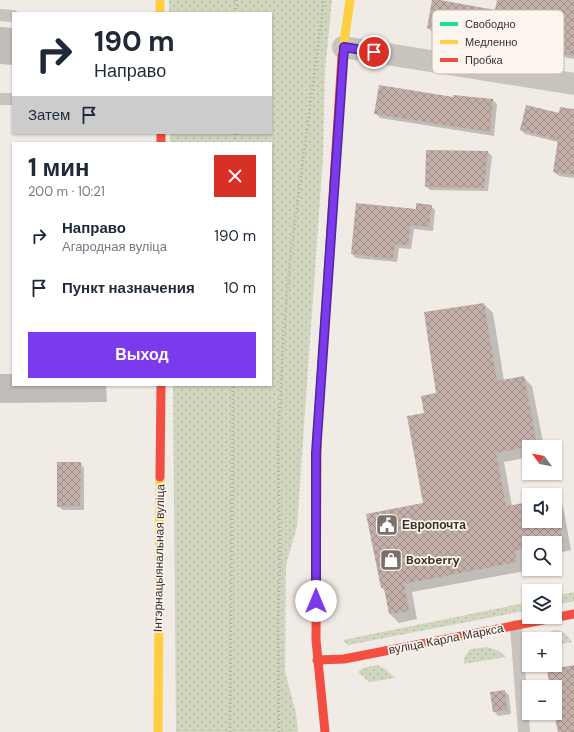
<!DOCTYPE html>
<html lang="ru">
<head>
<meta charset="utf-8">
<style>
	:root { --surface:#fff; --page:#f2f2f3; --text:#1f2937; --muted:#747a83; --accent:#7c3aed }
	body { margin:0; font-family:"DM Sans",sans-serif; background:var(--page); color:var(--text); height:100vh; display:flex; flex-direction:column; font-size:15px; white-space:nowrap }
	* { box-sizing:border-box; margin:0 }
	p { font-size:13px; color:var(--muted) }
	.icon { flex:none; width:22px; height:22px; fill:none; stroke:currentColor; stroke-width:2; stroke-linecap:round; stroke-linejoin:round }
	.map { position:relative; flex:1; overflow:hidden }
	.sheet { position:absolute; left:12px; top:142px; width:260px; height:244px; display:flex; flex-direction:column; background:var(--surface); border-radius:0px; box-shadow:0 1px 3px #0004 }
	.sheet>* { flex:none }
	.banner { position:absolute; left:12px; top:12px; width:260px; height:122px; border-radius:0px; box-shadow:0 1px 3px #0004; background:#fff; color:var(--text); overflow:hidden }
	.needle { width:26px; rotate:302deg }
	.tools { position:absolute; left:522px; top:440px; display:grid; gap:8px }
	.tools a { display:grid; place-items:center; width:40px; height:40px; border-radius:0px; background:var(--surface); box-shadow:0 1px 3px #0004; font-size:20px }
	.pin { position:absolute; display:grid; place-items:center; width:34px; height:34px; color:#fff; margin:-17px; border:2px solid #fff; border-radius:50%; box-shadow:0 1px 4px #0007 }
	.me { position:absolute; width:44px; margin:-22px; rotate:0deg; stroke-linejoin:round; filter:drop-shadow(0 0 3px #0008) }
	.turn { display:flex; align-items:center; gap:14px; height:84px; padding:0 16px; font-size:18px }
	.turn .icon { width:52px; height:52px; stroke-width:2.5 }
	.turn b { display:block; font-size:28px; line-height:34px }
	.then { display:flex; align-items:center; height:38px; padding:0 16px; background:#0003; gap:8px; font-size:15px }
	.round { display:grid; place-items:center; flex:none; width:42px; height:42px; border-radius:0px; background:var(--page) }
	.overview { display:flex; align-items:center; justify-content:space-between; height:68px; padding:0 16px }
	h1 { font-size:24px; font-weight:800; line-height:30px }
	.action { display:flex; gap:8px; margin-top:auto; padding:8px 16px }
	.action a { flex:1; height:46px; border-radius:0px; background:var(--accent); color:#fff; font-size:16px; font-weight:800; line-height:46px; text-align:center }
	ul { padding:0; list-style:none }
	li { display:flex; align-items:center; gap:12px; height:52px; padding:0 16px }
	li div { flex:1 }
	li b { display:block; font-size:15px }
	li em { font-style:normal }
	.map>svg:first-child { display:block }
</style>
</head>
<body>
<div class="map">
<svg width="574" height="732" viewBox="0 0 574 732">
	<defs>
		<pattern id="grass-dots" width="8" height="8" patternUnits="userSpaceOnUse"><rect width="8" height="8" fill="#d1d6bf"/><path d="M2 2h.1M6 6h.1" fill="none" stroke="#b4b8a4" stroke-width="1.8" stroke-linecap="round"/></pattern>
		<pattern id="building-cross-hatch" width="8" height="8" patternUnits="userSpaceOnUse"><rect width="8" height="8" fill="#c3afa7"/><path d="M0 0l8 8M0 8l8-8" fill="none" stroke="#a08f88"/></pattern>
	</defs>
	<rect width="100%" height="100%" fill="#f0ebe5"/>
	<g fill="url(#grass-dots)">
		<polygon points="169,0 332,0 325,70 323,157 305,411 297,527 286,565 285,672 296,713 298,732 176,732 173,385 271,385 271,143 170,143 170,133 271,133 271,13 169,13"/>
		<polygon points="574,592 574,601 555,605 555,596"/>
		<polygon points="529,602 529,610 348,645 343,640"/>
		<path d="M554,630C565,630 566,634 572,642L555,646V639H538L541,636Z"/>
		<polygon points="487,647 499,651 506,657 464,664 464,658 470,649"/>
		<polygon points="377,665 387,670 395,678 369,682 358,672 363,668"/>
	</g>
	<g fill="#0003">
		<polygon points="433,0 496,12 498,0 574,0 574,59 432,32 428,28"/>
		<polygon points="0,27 13,28 13,65 0,64"/>
		<polygon points="454,98 493,100 497,104 494,136 380,118 375,113"/>
		<polygon points="574,110 574,178 559,176 554,172 558,142 525,134 521,130"/>
		<polygon points="488,152 492,156 488,191 430,190 426,186"/>
		<polygon points="431,206 435,210 433,231 414,229 411,249 399,248 397,262 356,258 352,254 416,210"/>
		<polygon points="484,304 493,313 504,381 523,377 532,386 544,447 529,447 529,457 504,462 512,506 529,503 529,521 555,521 555,498 563,506 571,550 555,554 555,543 529,543 529,559 523,560 525,571 412,592 417,619 399,623 390,614 386,592 382,588 425,504 425,414 438,394"/>
		<polygon points="0,374 13,374 13,385 106,385 107,402 0,403"/>
		<polygon points="80,463 84,468 84,510 63,510 58,506"/>
		<polygon points="504,691 509,695 511,714 498,716 494,711"/>
	</g>
	<g fill="url(#building-cross-hatch)">
		<polygon points="432,0 440,0 495,10 497,0 574,0 574,56 427,28"/>
		<polygon points="379,85 453,97 453,95 493,99 490,132 374,114"/>
		<polygon points="526,105 559,113 560,107 574,109 574,175 553,172 558,140 520,130"/>
		<polygon points="426,150 488,151 484,188 425,187"/>
		<polygon points="356,203 416,209 416,203 432,205 429,227 410,225 408,245 395,244 393,259 351,254"/>
		<polygon points="484,303 497,381 524,376 537,445 496,453 506,506 529,502 529,521 555,521 555,499 563,542 555,543 529,543 529,548 515,551 517,562 404,584 409,611 389,614 384,588 381,588 366,514 423,503 407,416 424,413 421,396 436,393 424,312"/>
		<polygon points="57,462 81,462 80,506 57,507"/>
		<polygon points="574,665 574,732 558,732 554,713 555,687 550,687 547,670"/>
		<polygon points="505,690 507,710 493,712 490,692"/>
	</g>
	<g fill="none" stroke-linecap="round" stroke-linejoin="round">
		<g stroke="#c9c3be" stroke-width="12">
			<polyline points="0,15 13,16"/>
			<polyline points="0,99 13,99"/>
			<polyline points="516,626 524,732"/>
		</g>
		<polyline stroke="#c9c3be" stroke-width="22" points="343,47 574,84"/>
		<polyline stroke="#16e098" stroke-width="9" points="317,437 330,244"/>
		<g stroke="#ffcf43" stroke-width="9">
			<polyline points="160,0 160,13"/>
			<polyline points="342,56 350,0"/>
			<polyline points="158,732 160,477"/>
		</g>
		<g stroke="#f24e42" stroke-width="9">
			<polyline points="161,133 161,143"/>
			<polyline points="330,244 342,56"/>
			<polyline points="317,437 316,640 325,732"/>
			<polyline points="160,477 161,385"/>
			<polyline points="317,660 344,659 574,614"/>
		</g>
		<g stroke="#b1aca8" stroke-width="3" stroke-dasharray="1 3" stroke-linecap="butt">
			<polyline points="236,13 236,0"/>
			<polyline points="235,143 235,133"/>
			<polyline points="230,732 233,385"/>
			<polyline points="279,732 278,622 280,551 278,445 284,329 291,251 324,0"/>
		</g>
	</g>
	<g fill="none" stroke-linecap="round" stroke-linejoin="round">
		<g stroke="#51269a" stroke-width="10">
			<polyline id="route" points="316,601 316,453 344,47 374,52"/>
		</g>
		<use href="#route" stroke="#7c3aed" stroke-width="7"/>
	</g>
	<defs>
		<g id="civic-square" transform="scale(1.15)"><rect x="-9" y="-9" width="18" height="18" rx="4" fill="#7a716c" stroke="#fbf5ee"/><path d="M-.6-6.5H3V-4.5H.6V-3L4-1V1h2V6H-6V1h2V-1L-.6-3ZM-1.2 2.5V6h2.4V2.5Z" fill="#fff"/></g>
		<g id="shop-square" transform="scale(1.15)"><rect x="-9" y="-9" width="18" height="18" rx="4" fill="#7a716c" stroke="#fbf5ee"/><path d="M-5-2.5h2.3a2.7 3.5 0 0 1 5.4 0H5L5.5 6h-11ZM-1.5-2.5h3a1.5 2.3 0 0 0-3 0Z" fill="#fff"/></g>
	</defs>
	<g fill-rule="evenodd">
		<use href="#civic-square" x="387" y="525"/>
		<use href="#shop-square" x="391" y="560"/>
	</g>
	<g text-anchor="middle" stroke-width="3.5" stroke-linejoin="round" paint-order="stroke">
		<g font-size="12" font-weight="bold" fill="#3b302b" stroke="#fbf5ee" text-anchor="start">
			<text x="402" y="529">Европочта</text>
			<text x="406" y="564">Boxberry</text>
		</g>
		<g font-size="12" fill="#3b302b" stroke="#fbf5ee">
			<text transform="translate(159 558) rotate(-89)" y="4">Інтэрнацыянальная вуліца</text>
			<text transform="translate(446 639) rotate(-11)" y="4">вуліца Карла Маркса</text>
		</g>
	</g>
	<rect x="432" y="10" width="132" height="64" rx="6" fill="#fbf5ee" stroke="#c1bab4" stroke-width="1"/>
	<rect x="440" y="22" width="18" height="4" fill="#16e098"/>
	<rect x="440" y="40" width="18" height="4" fill="#ffcf43"/>
	<rect x="440" y="58" width="18" height="4" fill="#f24e42"/>
	<g font-size="11" fill="#3b302b">
		<text x="465" y="28">Свободно</text>
		<text x="465" y="46">Медленно</text>
		<text x="465" y="64">Пробка</text>
	</g>
</svg>
<div class="tools">
<a><svg class="needle" viewBox="-14 -14 28 28"><path d="M0-13l5 13h-10z" fill="#e53935"/><path d="M0 13l5-13h-10z" fill="#747a83"/></svg></a>
<a><svg class="icon" aria-label="sound" viewBox="0 0 24 24"><path d="M4 9h4l5-4v14l-5-4H4zM17 9q2 3 0 6"/></svg></a>
<a><svg class="icon" aria-label="search" viewBox="0 0 24 24"><circle cx="10" cy="10" r="6"/><path d="M15 15l6 6"/></svg></a>
<a><svg class="icon" aria-label="layers" viewBox="0 0 24 24"><path d="M12 4l9 5-9 5-9-5zM3 14l9 5 9-5"/></svg></a>
<a>+</a>
<a>−</a>
</div>
<div class="pin" style="left:374px;top:52px;background:#d93025"><svg class="icon" aria-label="arrive" viewBox="0 0 24 24"><path d="M6 21V4h12l-3 4 3 4H6"/></svg></div>
<svg class="me" style="left:316px;top:601px" viewBox="-20 -20 40 40"><circle r="19" fill="#fff"/><path d="M0-13L10 11 0 6-10 11z" fill="#7c3aed"/></svg>
<div class="banner">
<div class="turn"><svg class="icon" aria-label="right" viewBox="0 0 24 24"><path d="M7 20v-9h11M14 6l5 5-5 5"/></svg><div><b>190 m</b>Направо</div></div>
<div class="then">Затем<svg class="icon" aria-label="arrive" viewBox="0 0 24 24"><path d="M6 21V4h12l-3 4 3 4H6"/></svg></div>
</div>
<section class="sheet">
<div class="overview"><div><h1>1 мин</h1><p>200 m · 10:21</p></div><a class="round" style="background:#d93025;color:#fff"><svg class="icon" aria-label="close" viewBox="0 0 24 24"><path d="M6 6l12 12M18 6L6 18"/></svg></a></div>
<ul>
<li><svg class="icon" aria-label="right" viewBox="0 0 24 24"><path d="M7 20v-9h11M14 6l5 5-5 5"/></svg><div><b>Направо</b><p>Агародная вуліца</p></div><em>190 m</em></li>
<li><svg class="icon" aria-label="arrive" viewBox="0 0 24 24"><path d="M6 21V4h12l-3 4 3 4H6"/></svg><div><b>Пункт назначения</b></div><em>10 m</em></li>
</ul>
<div class="action"><a>Выход</a></div>
</section>
</div>
</body>
</html>
